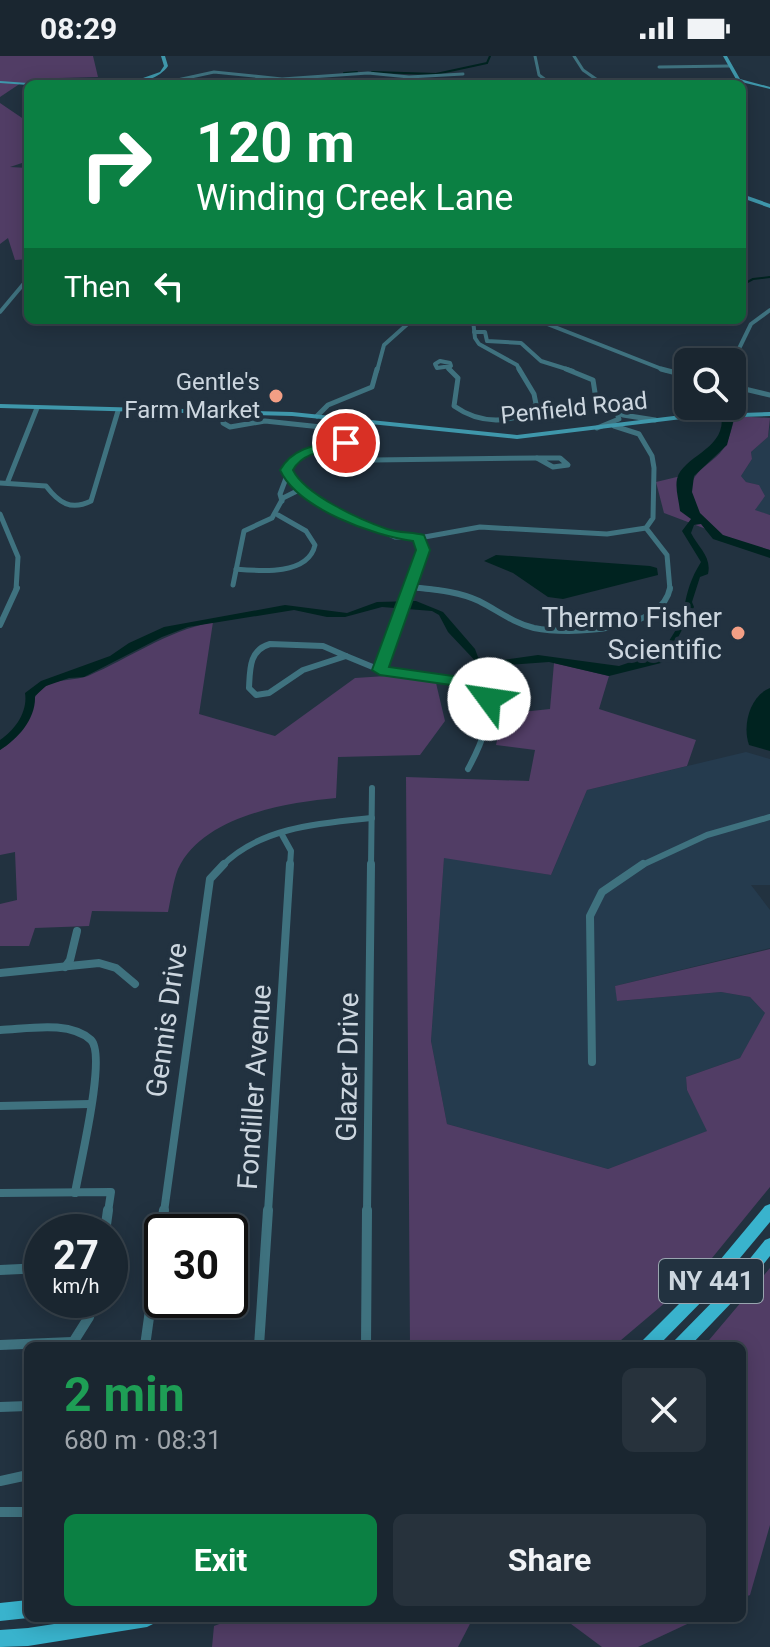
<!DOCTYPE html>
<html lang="en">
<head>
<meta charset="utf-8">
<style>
	:root { --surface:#1a2630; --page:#27323c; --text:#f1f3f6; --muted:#9fa5ab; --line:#38434c; --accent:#0b8043 }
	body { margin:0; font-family:Roboto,sans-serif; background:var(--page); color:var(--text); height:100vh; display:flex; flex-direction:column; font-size:30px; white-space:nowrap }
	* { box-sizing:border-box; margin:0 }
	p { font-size:26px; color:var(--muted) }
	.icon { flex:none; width:44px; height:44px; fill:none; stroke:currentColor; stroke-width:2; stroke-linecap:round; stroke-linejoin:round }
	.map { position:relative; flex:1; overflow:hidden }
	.panel { position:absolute; left:24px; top:1286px; width:722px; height:280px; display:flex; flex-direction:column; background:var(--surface); border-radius:12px; box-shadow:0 4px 20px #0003,0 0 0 2px var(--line) }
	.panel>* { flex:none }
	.guide { position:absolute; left:24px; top:24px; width:722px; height:244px; border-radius:12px; box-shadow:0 4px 20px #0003,0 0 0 2px var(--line); background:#0b8043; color:#fff; overflow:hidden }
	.controls { position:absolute; left:674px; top:292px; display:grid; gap:16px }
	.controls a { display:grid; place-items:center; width:72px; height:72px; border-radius:12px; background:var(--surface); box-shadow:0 4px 20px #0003,0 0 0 2px var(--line); font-size:40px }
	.speed { position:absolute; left:24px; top:1158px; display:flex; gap:16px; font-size:40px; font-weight:700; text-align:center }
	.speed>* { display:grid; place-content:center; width:104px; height:104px; border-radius:50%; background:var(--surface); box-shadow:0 4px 20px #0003,0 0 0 2px var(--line); line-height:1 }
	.speed small { font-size:20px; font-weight:400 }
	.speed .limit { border:4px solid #111; border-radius:12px; background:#fff; color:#111 }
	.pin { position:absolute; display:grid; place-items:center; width:68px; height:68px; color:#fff; margin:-34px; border:4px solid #fff; border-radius:50%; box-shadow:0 2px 8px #0007 }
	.me { position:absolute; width:88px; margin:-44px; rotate:301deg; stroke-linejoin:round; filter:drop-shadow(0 0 6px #0008) }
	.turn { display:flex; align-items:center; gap:28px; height:168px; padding:0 40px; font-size:36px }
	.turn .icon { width:104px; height:104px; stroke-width:2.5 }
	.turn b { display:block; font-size:56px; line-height:68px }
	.then { display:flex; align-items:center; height:76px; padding:0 40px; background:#0003; gap:16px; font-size:30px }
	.round { display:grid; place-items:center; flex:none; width:84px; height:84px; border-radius:12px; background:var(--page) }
	.overview { display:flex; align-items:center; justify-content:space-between; height:136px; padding:0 40px }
	h1 { font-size:48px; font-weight:700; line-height:60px; color:#1e9e55 }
	.primary-button { display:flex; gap:16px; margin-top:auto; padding:16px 40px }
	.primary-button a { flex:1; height:92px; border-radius:12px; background:var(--accent); color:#fff; font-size:32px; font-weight:700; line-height:92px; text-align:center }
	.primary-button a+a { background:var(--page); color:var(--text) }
	.status { display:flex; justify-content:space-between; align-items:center; height:56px; padding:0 40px; background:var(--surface); direction:ltr }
	.status svg { height:22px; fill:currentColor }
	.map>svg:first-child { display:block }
</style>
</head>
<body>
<div class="status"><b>08:29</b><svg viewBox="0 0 49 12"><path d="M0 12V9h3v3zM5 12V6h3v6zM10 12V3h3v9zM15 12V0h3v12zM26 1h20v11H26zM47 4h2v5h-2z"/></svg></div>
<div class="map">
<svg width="770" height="1591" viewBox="0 0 770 1591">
	<rect width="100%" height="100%" fill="#223240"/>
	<g fill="#253b4e">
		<polygon points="770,370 770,459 755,455 759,429 746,426 741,420 752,403 751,396 768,381"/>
		<polygon points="746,696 770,703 770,829 751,829 770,854 770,892 615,930 618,945 721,936 750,941 766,958 740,1002 686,1021 687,1034 708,1075 608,1113 447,1068 431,985 444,801 551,819 587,734"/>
	</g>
	<g fill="#513d65">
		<polygon points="0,0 93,0 98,21 59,22 52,25 55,28 21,27 0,41"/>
		<polygon points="0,47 28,66 28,105 10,111 28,112 28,203 15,204 8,182 0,188"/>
		<path d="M735,360L770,362L768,381L751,396L752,403L741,420L746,426L759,429L765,440L755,454L770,459V494C733,485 700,470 664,457L656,426L681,420L693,424C699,413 707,409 716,401C728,391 731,375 735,360Z"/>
		<path d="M213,566L199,658L275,680L355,622L386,620L436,627L445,665L420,699L338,701L336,742C284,747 203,760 178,813C173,826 171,842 168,856L92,855L89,870L35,872L29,890H0V848L17,844L15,796L0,799V694C34,674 23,644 46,630C59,622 75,625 88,620C132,601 164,576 213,566Z"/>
		<polygon points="554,607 609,620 599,653 696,684 687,710 587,734 551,819 444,802 431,985 447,1068 608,1113 707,1075 687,1034 686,1021 740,1002 765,957 750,941 721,936 617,945 615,930 770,893 770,1131 699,1218 614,1290 410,1290 406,721 529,725 535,694 496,689 503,658 550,653"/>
		<polygon points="770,1212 770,1469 750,1539 742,1542 742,1290 704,1290"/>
		<polygon points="235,1562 473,1562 458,1591 212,1591 214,1570"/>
		<polygon points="563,1562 700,1562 638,1591 602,1591"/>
	</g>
	<g fill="#002320">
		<path d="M719,350H731L735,359L727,389L694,420L692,436L700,457L723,479L770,494V502L713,483L701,468L694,469L691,477C698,491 712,501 708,518L700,521L692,546L694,551L665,606L609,620L549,606L481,611L448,576L439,559L432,555L382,551L345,561H327L294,554L188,571L162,581L84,621L69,622L46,630L35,640C36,663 18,683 0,694V684C15,674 28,656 25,637L41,625L110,600L129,587L164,571L285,549L347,557L377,546L416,545L443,556L475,593L478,601L488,606L538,599L619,610L663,595C669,584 683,566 684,553C687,535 691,522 701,506L682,475L691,463L680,455C679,445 675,433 677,423C684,397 734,393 719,350Z"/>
		<polygon points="496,499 650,510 657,512 658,519 563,543 548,541 513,517 484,505"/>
		<path d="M770,632V695L749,689C742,669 750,640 770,632Z"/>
	</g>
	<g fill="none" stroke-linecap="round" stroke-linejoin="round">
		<g stroke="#002320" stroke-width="2">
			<polyline points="372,16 436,18 487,7 490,0"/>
			<polyline points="344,17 357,16"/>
			<polyline points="261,26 279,24"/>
			<polyline points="742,229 753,223 770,221"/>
		</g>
		<g stroke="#3f727f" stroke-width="3">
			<polyline points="535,0 539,19 551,28"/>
			<polyline points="574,0 583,14 603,28"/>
			<polyline points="659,11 730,10"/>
			<polyline points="159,28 214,16 282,23 368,17 409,21 463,18"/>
			<polyline points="510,28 544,24"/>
		</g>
		<g stroke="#3f727f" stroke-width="4">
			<polyline points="0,256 26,225"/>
			<polyline points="473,264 475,282 479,288 517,309 520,315"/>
			<polyline points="537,264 667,315"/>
			<polyline points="474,276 485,276 487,285 521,287 541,305 573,315"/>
			<polygon points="440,305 450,307 451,310 437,312 435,308"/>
			<polyline points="732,307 751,268 770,254"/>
			<polyline points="448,312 451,315"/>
			<polyline points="377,315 384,289 412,264"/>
		</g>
		<g stroke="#3f727f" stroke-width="5">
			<path d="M449,313L458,322L454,350C478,367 514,371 536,348L534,338L519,313"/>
			<polyline points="566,313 593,324 596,343 601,350 623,359 655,364"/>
			<polyline points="661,313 688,320"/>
			<polyline points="732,313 739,331"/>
			<polyline points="732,330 770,339"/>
			<polyline points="224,356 223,367 230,371 265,365 349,374 359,381 364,399 373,404 537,402"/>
			<polyline points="317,360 328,349 372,331 377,313"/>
			<polyline points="597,372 619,363 617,357"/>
			<path d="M360,387C331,387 305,389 287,414L291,423L310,441L395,481L419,482L480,471L607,478L646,472L653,462L654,412L652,400L639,378L614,370"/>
			<polygon points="537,402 560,402 568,409 553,411"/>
			<polyline points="8,425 37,352"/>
			<path d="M0,427L46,430C59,447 71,455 91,445L118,355"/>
			<polyline points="282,445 280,438 288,417"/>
			<polyline points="0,458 18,501 16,534"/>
			<polyline points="646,472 667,499 670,534"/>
			<path d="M236,513C259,515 308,520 315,489L306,475L278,459"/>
			<polyline points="233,529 244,475 272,462 283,442 301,433"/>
			<polyline points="409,531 438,534"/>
			<polyline points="409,534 423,494 419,482"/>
		</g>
		<g stroke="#3f727f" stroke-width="6">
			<path d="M419,532C439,534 460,536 479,545C497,554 513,567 534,572C568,579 662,576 670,532"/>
			<polyline points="0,569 17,532"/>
			<path d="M270,588L323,590L346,600L303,614L269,637L256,639L249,632C250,613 249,594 270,588Z"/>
			<path d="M346,600L380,614L465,625L483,632C496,657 480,691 468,713"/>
			<polyline points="380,614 409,532"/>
			<polyline points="281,777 291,795 290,810"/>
			<path d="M222,810C260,771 321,767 372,762"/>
			<polyline points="371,810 372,732"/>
			<polyline points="640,810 707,779 770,761"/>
		</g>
		<g stroke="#3f727f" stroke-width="8">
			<polyline points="65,911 70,904 77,875"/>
			<polyline points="0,917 99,907 116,912 135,928"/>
			<path d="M0,974C27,973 69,964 91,984C107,999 79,1112 75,1137"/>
			<polyline points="592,1006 590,860 602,836 643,808"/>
			<polyline points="0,1050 90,1048"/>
			<polyline points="0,1137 111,1136 108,1156"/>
			<polyline points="164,1156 210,823 224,808"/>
			<polyline points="268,1156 290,808"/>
			<polyline points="367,1156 371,808"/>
		</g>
		<g stroke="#3f727f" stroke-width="10">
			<polyline points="105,1176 108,1154"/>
			<polyline points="0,1214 42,1212"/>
			<polyline points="72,1288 89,1261 93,1244"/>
			<polyline points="0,1289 72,1286"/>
			<polyline points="145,1290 164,1154"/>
			<polyline points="259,1290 268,1154"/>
			<polyline points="366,1290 367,1154"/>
			<polyline points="0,1351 28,1350"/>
			<polyline points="0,1425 28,1419"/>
			<polyline points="0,1456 28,1456"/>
		</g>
		<g fill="#3f97ab" fill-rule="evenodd">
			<path d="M161,0H165L168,10C160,22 140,28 126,28L160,16L164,10Z"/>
			<polygon points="723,0 727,0 740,23 770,31 770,33 737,25"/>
			<polygon points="0,25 28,27 30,28 28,29 0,27"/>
			<polygon points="742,138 770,148 770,152 742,142"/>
			<polygon points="0,348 292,356 517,379 682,359 770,356 770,360 682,363 517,383 292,360 0,352"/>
		</g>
		<g fill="#39b3cd" fill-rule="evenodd">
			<polygon points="770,1148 770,1166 715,1232 658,1290 639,1290 642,1285 705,1222 765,1150"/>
			<polygon points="770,1182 770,1200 736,1242 690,1290 671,1290 674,1285 726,1232 765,1184"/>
			<polygon points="28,1544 28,1562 0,1565 0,1547"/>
			<polygon points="93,1562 156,1562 153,1568 147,1571 28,1590 0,1591 0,1574 28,1572"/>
		</g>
	</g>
	<path fill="#0b8043" stroke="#07532c" stroke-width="2" d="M346,384L350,385V390C330,395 304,394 293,414C305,439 361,464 387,473C399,477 412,476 424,479L430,494L389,611L481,624L489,628L497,643L495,647H484L472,632L380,619L372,614L416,494L413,485C374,480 298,453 280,414C294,389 320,389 346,384Z"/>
	<g fill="#f39f85" stroke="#223240" stroke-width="3">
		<circle cx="276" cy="340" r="8"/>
		<circle cx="738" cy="577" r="8"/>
	</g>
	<g text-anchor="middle" stroke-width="8" stroke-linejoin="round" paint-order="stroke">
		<g font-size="24" fill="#ccd6df" stroke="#223240" text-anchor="end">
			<text x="260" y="334">Gentle's<tspan x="260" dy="28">Farm Market</tspan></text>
		</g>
		<g font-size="24" fill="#ccd6df" stroke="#223240">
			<text transform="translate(574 352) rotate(-6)" y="8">Penfield Road</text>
		</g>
		<rect fill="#223240" stroke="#99a5af" stroke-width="2" x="659" y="1203" width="104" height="44" rx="6"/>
		<g font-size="26" font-weight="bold" fill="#ccd6df">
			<text x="711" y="1234">NY 441</text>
		</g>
		<g font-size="28" fill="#ccd6df" stroke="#223240" text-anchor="end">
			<text x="722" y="571">Thermo Fisher<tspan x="722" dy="32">Scientific</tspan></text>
		</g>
		<g font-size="28" fill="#ccd6df" stroke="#223240">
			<text transform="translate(166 964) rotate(-82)" y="10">Gennis Drive</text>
			<text transform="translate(347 1011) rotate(-89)" y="10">Glazer Drive</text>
			<text transform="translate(254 1031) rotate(-86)" y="10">Fondiller Avenue</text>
		</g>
	</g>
</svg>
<div class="controls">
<a><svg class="icon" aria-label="search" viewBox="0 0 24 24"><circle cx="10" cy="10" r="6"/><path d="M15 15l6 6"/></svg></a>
</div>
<div class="speed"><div>27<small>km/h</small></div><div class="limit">30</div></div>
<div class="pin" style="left:346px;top:387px;background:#d93025"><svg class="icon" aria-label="arrive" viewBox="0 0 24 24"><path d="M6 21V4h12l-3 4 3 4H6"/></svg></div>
<svg class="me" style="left:489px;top:643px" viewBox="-20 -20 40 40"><circle r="19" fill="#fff"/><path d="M0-13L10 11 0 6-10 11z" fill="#0b8043"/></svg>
<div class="guide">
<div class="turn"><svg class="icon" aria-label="right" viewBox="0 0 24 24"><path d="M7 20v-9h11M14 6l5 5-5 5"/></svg><div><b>120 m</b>Winding Creek Lane</div></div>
<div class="then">Then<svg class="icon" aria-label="left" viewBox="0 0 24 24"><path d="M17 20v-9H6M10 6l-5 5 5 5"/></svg></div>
</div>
<section class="panel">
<div class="overview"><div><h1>2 min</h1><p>680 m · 08:31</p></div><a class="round"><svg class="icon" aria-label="close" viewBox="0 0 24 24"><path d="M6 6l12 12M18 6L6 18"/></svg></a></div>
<div class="primary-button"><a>Exit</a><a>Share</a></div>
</section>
</div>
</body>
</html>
